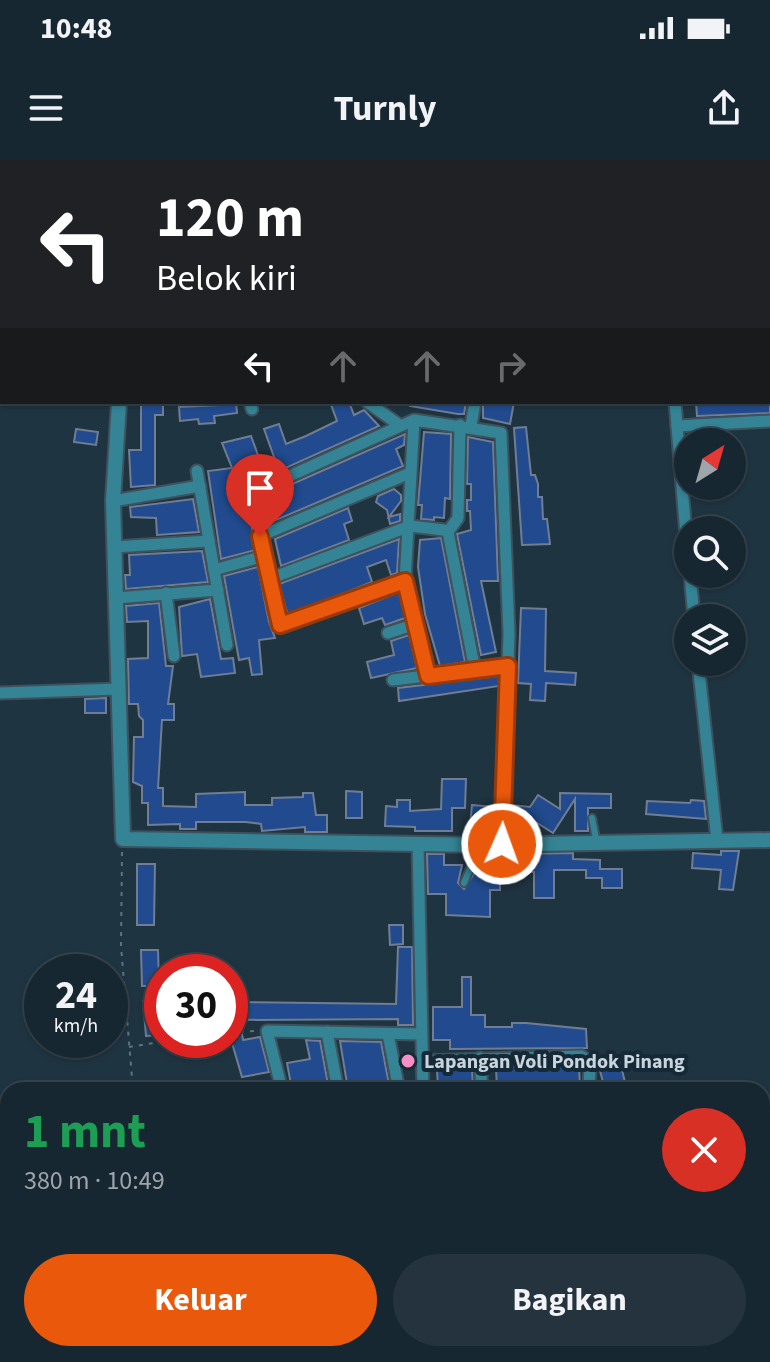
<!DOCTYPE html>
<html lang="id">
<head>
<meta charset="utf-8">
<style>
	:root { --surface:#172731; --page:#24333d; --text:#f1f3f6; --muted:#9ea5ab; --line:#36444d; --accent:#ea580c }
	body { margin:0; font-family:"Source Sans 3",sans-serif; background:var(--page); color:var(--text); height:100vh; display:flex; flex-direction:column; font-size:30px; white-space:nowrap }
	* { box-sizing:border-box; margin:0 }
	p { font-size:26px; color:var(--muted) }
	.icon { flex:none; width:44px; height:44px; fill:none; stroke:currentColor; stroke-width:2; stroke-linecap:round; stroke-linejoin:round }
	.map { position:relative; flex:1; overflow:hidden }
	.drawer { position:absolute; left:0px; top:922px; width:770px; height:280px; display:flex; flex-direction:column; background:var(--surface); border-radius:24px 24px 0 0; box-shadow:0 2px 6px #0004,0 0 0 2px var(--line) }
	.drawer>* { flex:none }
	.hud { position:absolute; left:0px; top:0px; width:770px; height:244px; box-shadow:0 2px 6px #0004,0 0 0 2px var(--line); background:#202124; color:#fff; overflow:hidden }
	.needle { width:52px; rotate:37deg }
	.fabs { position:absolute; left:674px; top:268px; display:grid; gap:16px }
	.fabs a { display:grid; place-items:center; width:72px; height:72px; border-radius:50%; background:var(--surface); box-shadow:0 2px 6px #0004,0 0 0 2px var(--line); font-size:40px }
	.speed { position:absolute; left:24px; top:794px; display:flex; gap:16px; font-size:40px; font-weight:700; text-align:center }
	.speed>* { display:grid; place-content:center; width:104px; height:104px; border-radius:50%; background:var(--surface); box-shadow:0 2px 6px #0004,0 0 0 2px var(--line); line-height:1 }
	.speed small { font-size:20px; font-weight:400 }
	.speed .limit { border:12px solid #d22; background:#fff; color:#111 }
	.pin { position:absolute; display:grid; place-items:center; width:68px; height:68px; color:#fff; margin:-82px -34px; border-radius:50% 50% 50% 0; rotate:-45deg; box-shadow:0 0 8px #0007 }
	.pin .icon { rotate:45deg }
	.me { position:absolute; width:88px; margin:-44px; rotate:2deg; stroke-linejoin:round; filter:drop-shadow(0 0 6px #0008) }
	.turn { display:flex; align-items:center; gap:28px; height:168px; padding:0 24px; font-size:36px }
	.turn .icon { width:104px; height:104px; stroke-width:2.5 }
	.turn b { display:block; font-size:56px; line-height:68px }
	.lanes { display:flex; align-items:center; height:76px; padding:0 24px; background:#0003; justify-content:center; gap:40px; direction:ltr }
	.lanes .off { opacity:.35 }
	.round { display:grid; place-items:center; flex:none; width:84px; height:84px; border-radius:42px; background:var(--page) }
	.summary { display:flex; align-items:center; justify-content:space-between; height:136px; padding:0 24px }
	h1 { font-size:48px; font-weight:700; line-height:60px; color:#1e9e55 }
	.action { display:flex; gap:16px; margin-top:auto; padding:16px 24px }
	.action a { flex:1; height:92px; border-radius:48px; background:var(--accent); color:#fff; font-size:32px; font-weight:700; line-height:92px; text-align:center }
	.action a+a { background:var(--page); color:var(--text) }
	.status { display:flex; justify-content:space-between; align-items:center; height:56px; padding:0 40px; background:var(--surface); direction:ltr }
	.status svg { height:22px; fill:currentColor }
	header { display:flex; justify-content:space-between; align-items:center; height:104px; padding:0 24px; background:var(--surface); font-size:36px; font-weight:700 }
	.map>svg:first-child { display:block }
</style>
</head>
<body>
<div class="status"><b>10:48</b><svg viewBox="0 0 49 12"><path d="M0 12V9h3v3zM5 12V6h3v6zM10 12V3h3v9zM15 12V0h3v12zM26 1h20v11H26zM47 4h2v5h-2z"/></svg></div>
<header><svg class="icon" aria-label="menu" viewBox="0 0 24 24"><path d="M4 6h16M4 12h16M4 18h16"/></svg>Turnly<svg class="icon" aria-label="share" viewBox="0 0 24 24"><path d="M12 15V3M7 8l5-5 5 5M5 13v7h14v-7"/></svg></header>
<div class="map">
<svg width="770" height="1202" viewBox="0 0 770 1202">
	<rect width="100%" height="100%" fill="#1f3441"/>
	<g fill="#214b8e" stroke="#707d92" stroke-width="2">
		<polygon points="141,242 163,242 163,255 155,255 155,325 131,327 129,290 141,290"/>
		<polygon points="220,242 236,242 237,253 214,256 215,263 199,264 198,259 180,261 179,247 220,245"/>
		<polygon points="330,242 349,242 354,255 364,250 379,266 279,311 264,269 279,264 286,284 306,276 337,261"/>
		<polygon points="411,242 466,242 464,254 458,254 410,246"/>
		<polygon points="483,242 514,242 510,264 483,258"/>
		<polygon points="696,242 770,242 770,253 697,256"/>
		<polygon points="526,267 531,315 535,315 538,324 538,337 542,337 543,359 547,359 550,384 522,385 514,268"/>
		<polygon points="76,269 98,272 96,285 74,282"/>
		<polygon points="424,272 451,274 450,339 445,338 444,358 434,357 434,360 421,359 422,345 418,345"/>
		<polygon points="405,274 404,285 396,289 403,306 276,360 272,350 268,352 264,338 272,333"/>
		<polygon points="251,276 266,317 254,322 245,302 248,325 246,334 256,390 221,399 208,311 232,308 222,283"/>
		<polygon points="468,277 493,282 498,421 481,421 496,492 481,495 457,374 471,370 470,351 467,351 467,340 471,340 471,324 467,324"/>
		<polygon points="394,329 401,335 401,341 389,357 400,354 400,361 390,364 387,350 376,342 378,336"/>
		<polygon points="193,339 199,372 157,375 156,358 131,357 130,347"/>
		<polygon points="348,348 352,361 344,364 349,380 281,406 275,379"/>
		<polygon points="441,378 465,502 440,506 425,454 418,407 420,380"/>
		<polygon points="399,379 397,413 391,415 386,400 367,407 372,422 288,456 279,424"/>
		<polygon points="202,391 208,422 126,429 125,415 130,415 129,395"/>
		<polygon points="258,407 269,462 275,478 259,480 262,514 252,515 249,498 239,500 224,416"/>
		<polygon points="399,432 405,458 385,465 382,458 364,464 359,448"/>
		<polygon points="210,439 221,499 233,498 235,513 201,517 197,494 182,496 179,447"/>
		<polygon points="159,443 166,506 173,506 168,544 174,544 174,560 162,560 158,628 163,628 163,646 196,647 196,634 245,632 245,645 272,645 272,638 303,637 303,633 313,633 316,655 327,655 327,672 305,672 305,667 262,671 261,664 246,662 196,662 196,669 180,669 180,664 148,665 148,643 142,643 142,626 133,622 134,577 143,577 143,560 139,556 138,544 129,544 128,499 148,498 148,461 127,462 126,446"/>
		<polygon points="521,448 546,449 545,511 576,513 575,525 546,523 545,541 530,540 531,524 518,523"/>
		<polygon points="409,475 417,508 371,518 367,502 394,495 391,481"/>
		<polygon points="499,516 499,526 399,541 398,528"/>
		<polygon points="106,538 106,553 85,553 85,539"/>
		<polygon points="442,619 466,619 465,648 452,648 452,671 415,671 415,667 385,666 386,646 397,647 397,640 410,640 410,651 441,649"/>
		<polygon points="346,631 362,632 362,658 346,658"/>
		<polygon points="560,633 611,634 611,648 588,648 588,671 575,671 575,639 553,673 526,656 525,670 511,668 512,645 530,647 538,635 560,649"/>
		<polygon points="691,640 704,641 706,659 646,654 647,641 690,643"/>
		<polygon points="472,645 495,647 494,668 470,666"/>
		<polygon points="721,691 739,691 733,730 719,729 721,710 692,708 693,693 721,695"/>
		<polygon points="573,693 573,699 600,700 600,709 622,709 622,728 602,728 602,718 586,718 586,710 554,710 554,738 534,738 534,712 518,712 518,694"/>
		<polygon points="427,694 444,694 444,705 462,705 458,723 464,729 475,712 485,712 485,695 499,695 500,730 490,730 490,757 446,755 446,734 428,734"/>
		<polygon points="137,704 155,704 154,765 137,765"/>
		<polygon points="389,765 403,765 403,784 390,785"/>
		<polygon points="398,787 412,787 413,865 398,865 398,859 235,860 235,842 396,844"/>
		<polygon points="141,790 158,790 159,826 142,826"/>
		<polygon points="462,817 471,817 471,855 485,855 485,867 512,867 512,863 526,863 586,869 587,888 450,889 450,880 433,880 433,847 462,847"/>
		<polygon points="143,841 162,841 162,875 146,876"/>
		<polygon points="242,874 243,880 260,877 269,912 242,917 230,876"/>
		<polygon points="306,880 320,881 329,930 292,930 287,903 310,899"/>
		<polygon points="340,881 381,882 390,930 348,930"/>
		<polygon points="619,898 627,930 605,930 598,903"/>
		<polygon points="579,905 580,930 497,930 496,907"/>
		<polygon points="472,908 473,930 438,930 437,909"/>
	</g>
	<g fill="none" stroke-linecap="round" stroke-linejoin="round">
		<g stroke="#3e515d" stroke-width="10">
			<g id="service">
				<polyline points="592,658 597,684"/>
				<polyline points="464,723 479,688"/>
				<polyline points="577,1202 577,1194"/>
			</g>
		</g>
		<g stroke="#3e515d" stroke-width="15">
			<g id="minor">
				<polyline points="384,0 384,2"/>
				<polyline points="598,0 598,2"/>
				<polyline points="706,0 706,2"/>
				<polyline points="757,0 757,2"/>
				<polyline points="768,26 770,26"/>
				<polyline points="768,76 770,76"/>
				<polyline points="768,133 770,133"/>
				<polyline points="768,201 770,201"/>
				<polyline points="250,242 252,249"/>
				<polyline points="367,242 398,264"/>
				<polyline points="675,242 688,399"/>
				<polyline points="414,260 405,421 285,466 277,461 254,332 414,260 501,273 509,474 502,684"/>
				<polyline points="471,266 475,242"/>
				<polyline points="677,266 770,261"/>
				<polyline points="197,311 227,485"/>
				<polyline points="113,341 200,326"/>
				<polyline points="448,372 458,358 460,265"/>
				<polyline points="260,376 410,313"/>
				<polyline points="114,387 209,381"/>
				<polyline points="214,410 264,396"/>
				<polyline points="690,414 694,458"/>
				<polyline points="269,419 410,366 444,370 448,372 475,510"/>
				<polyline points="405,421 428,516"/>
				<polyline points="166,433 174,496"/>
				<polyline points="116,438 218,430"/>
				<polyline points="388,473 416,464"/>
				<polyline points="698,502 717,680"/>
				<polyline points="393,520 508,506"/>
				<polyline points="0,533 119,529"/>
				<polyline points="418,683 423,930"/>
				<polyline points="327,872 338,930"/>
				<polyline points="388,874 399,930"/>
				<polyline points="480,898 482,930"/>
				<polyline points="422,901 581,896 590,902 589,930"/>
				<polyline points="282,930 267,871 420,874"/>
				<polyline points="374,1198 374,1194"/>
				<polyline points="139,1202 146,1201"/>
			</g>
		</g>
		<g stroke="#3e515d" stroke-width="18">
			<g id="tertiary">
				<polyline points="124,2 124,0"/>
				<polyline points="119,242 113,341 123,679 480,685 770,680"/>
			</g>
		</g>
		<g stroke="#61737e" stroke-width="2" stroke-dasharray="4 6" stroke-linecap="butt">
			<polyline points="122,692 121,786 133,930"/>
			<polyline points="230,872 257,871"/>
			<polyline points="129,887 173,880"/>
			<polyline points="762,1175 770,1175"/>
		</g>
		<use href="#service" stroke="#348495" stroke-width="6"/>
		<use href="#minor" stroke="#348495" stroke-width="11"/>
		<use href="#tertiary" stroke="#348495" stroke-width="14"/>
	</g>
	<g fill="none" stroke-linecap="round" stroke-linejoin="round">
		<g stroke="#983908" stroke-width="20">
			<polyline id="route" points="260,376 280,465 405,421 428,516 508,506 502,684"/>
		</g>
		<use href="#route" stroke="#ea580c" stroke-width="14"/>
	</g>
	<circle fill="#f98fc9" stroke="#152a36" stroke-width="3" cx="408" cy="901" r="8"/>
	<g text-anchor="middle" stroke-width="8" stroke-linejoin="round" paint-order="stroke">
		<g font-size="20" font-weight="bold" fill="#c9d5de" stroke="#152a36" text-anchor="start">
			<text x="424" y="908">Lapangan Voli Pondok Pinang</text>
		</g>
	</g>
</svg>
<div class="fabs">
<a><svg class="needle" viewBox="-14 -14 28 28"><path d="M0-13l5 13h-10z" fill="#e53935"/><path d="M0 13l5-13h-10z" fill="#9ea5ab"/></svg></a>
<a><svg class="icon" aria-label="search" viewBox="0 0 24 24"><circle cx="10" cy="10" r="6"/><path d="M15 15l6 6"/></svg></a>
<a><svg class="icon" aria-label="layers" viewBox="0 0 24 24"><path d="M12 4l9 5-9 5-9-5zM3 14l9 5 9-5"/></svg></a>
</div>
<div class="speed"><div>24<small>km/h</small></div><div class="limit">30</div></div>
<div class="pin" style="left:260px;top:376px;background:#d93025"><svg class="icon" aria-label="arrive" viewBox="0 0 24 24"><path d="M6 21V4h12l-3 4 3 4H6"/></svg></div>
<svg class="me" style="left:502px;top:684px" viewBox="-20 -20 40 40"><circle r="17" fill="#ea580c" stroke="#fff" stroke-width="3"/><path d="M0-11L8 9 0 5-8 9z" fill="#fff"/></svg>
<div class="hud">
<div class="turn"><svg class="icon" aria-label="left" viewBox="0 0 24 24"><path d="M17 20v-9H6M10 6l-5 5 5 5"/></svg><div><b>120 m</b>Belok kiri</div></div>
<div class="lanes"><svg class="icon" aria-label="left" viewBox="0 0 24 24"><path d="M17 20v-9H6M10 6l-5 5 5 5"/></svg><svg class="icon off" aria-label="ahead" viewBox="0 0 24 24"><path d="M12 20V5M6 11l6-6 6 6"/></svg><svg class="icon off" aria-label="ahead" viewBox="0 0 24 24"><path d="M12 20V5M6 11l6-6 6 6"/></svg><svg class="icon off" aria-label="right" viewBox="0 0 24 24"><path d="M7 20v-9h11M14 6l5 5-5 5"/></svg></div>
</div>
<section class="drawer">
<div class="summary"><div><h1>1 mnt</h1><p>380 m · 10:49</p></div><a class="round" style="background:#d93025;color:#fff"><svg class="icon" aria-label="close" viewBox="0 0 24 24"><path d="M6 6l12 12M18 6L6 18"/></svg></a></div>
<div class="action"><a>Keluar</a><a>Bagikan</a></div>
</section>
</div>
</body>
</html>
